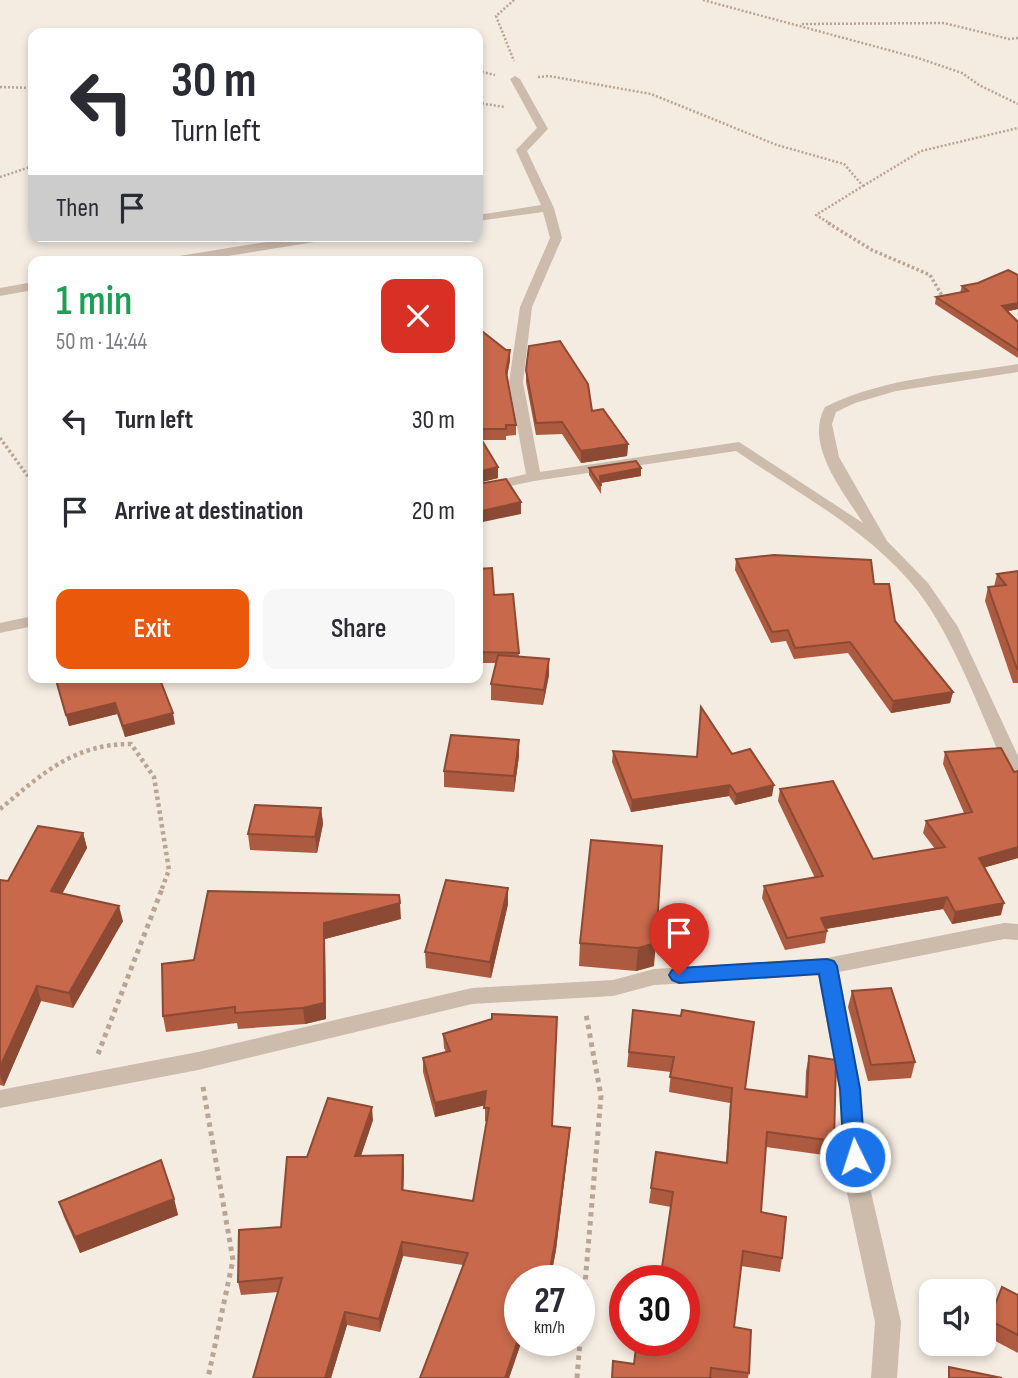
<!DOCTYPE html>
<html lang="en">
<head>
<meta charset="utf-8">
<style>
	:root { --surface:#fff; --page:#f7f7f7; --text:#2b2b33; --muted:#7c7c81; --accent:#ea580c }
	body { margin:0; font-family:"Sofia Sans Condensed",sans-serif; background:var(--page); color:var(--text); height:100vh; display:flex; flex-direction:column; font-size:26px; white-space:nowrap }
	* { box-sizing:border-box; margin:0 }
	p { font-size:23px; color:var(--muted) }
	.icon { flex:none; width:38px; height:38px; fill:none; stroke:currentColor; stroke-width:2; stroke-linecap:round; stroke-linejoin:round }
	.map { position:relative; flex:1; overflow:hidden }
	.drawer { position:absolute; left:28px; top:256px; width:455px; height:427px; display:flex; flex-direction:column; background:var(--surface); border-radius:14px; box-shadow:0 4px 10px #0003 }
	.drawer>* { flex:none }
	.guide { position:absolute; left:28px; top:28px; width:455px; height:214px; border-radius:14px; box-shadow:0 4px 10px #0003; background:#fff; color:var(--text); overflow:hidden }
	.controls { position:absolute; left:919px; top:1279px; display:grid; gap:14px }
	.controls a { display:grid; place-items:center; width:77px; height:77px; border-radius:14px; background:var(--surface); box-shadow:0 4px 10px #0003; font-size:35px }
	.speed { position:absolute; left:504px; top:1265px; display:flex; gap:14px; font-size:35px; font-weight:700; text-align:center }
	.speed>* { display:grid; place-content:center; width:91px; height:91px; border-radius:50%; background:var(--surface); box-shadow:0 4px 10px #0003; line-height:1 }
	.speed small { font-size:18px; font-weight:400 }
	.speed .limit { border:10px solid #d22; background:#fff; color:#111 }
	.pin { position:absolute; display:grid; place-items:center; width:60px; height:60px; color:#fff; margin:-72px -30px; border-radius:50% 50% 50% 0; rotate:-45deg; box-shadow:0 0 7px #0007 }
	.pin .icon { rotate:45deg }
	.me { position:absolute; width:77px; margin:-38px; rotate:356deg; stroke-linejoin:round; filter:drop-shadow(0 0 5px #0008) }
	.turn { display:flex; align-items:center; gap:24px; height:147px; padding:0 28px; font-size:32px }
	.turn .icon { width:91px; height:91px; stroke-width:2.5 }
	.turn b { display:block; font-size:49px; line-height:60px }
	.then { display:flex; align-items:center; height:66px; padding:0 28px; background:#0003; gap:14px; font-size:26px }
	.round { display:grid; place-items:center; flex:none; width:74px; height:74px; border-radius:14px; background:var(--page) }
	.head { display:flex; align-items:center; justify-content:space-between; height:119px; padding:0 28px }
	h1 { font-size:42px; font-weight:600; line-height:52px; color:#1e9e55 }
	.cta { display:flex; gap:14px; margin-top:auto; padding:14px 28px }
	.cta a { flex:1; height:80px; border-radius:14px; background:var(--accent); color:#fff; font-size:28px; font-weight:600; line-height:80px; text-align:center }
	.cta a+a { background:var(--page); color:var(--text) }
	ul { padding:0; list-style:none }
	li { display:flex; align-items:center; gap:21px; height:91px; padding:0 28px }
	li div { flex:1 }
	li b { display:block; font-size:26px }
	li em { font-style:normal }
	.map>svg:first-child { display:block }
</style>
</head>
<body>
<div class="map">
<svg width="1018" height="1378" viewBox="0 0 1018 1378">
	<rect width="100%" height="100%" fill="#f4ebe1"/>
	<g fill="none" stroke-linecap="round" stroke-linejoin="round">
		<g stroke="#b9a596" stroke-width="2.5" stroke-dasharray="2 2" stroke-linecap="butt">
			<polyline points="514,0 496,16 514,61"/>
			<polyline points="703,0 918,58 962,73 979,85 1018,104"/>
			<polyline points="802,24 944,23 1009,39 1018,38"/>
			<polyline points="478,71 495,75"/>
			<polyline points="538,77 549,76 651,94 777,145 844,164 863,186 816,215 831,224"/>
			<polyline points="0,87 33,88"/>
			<polyline points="478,103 505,107"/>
			<polyline points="0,177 33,166"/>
			<polyline points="863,186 921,151 1018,128"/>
		</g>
		<g stroke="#b9a596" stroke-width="3.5" stroke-dasharray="2.5 2.5" stroke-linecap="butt">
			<polyline points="828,223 872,250 930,275 944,299"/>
			<polyline points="0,438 33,483"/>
		</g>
		<path stroke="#b9a596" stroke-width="4.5" stroke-dasharray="3.5 3.5" stroke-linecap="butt" d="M0,809C42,774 73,744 131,744L154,777L169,870L161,891"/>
		<g stroke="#b9a596" stroke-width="5" stroke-dasharray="4.5 4.5" stroke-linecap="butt">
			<polyline points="98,1054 162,889"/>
			<polyline points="203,1087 233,1260 208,1378"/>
			<polyline points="577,1378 601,1096 586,1014"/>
		</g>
		<g fill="#cdbbac" fill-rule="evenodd">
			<path d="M515,76L520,79L548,129L527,151L554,208L562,238L532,307L523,382L540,472L739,442L863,523C843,491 804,445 825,407C885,377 953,375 1018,364V372L896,391L855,403L836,412L832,424L839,457L887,541L928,583L958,627L1018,756V782L1011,781L1009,776C982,717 956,641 917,590C870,531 798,493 736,451L534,481L478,493V485L526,474L509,382L520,307L550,238L543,212L478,221V215L541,205L516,150L537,128L510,79Z"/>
			<polygon points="303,236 333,236 327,240 197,261 167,261 173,257"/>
			<polygon points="33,282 33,290 0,296 0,288"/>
			<polygon points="33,616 33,626 0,633 0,623"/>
			<polygon points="1004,923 1018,924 1018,940 1004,939 839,972 861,1089 868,1179 901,1322 897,1378 871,1378 875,1322 844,1179 839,1089 818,975 654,985 613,996 472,1004 198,1070 0,1108 0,1090 198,1052 472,988 613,980 654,969 827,958"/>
		</g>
	</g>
	<g fill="#ac5a40">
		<polygon points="1018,275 1018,309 1008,311 1018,322 1018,358 935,304 936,297 960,293 962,286"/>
		<polygon points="478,328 510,360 507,376 516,425 516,435 506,436 506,440 481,440 498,467 498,478 478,483"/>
		<polygon points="526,370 592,411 628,444 627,456 581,463 562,434 536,435 526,382"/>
		<polygon points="589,468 641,476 601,483 601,494 589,475"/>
		<polygon points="736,559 874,584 895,621 953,692 950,703 891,713 848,653 794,659 786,641 771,643 735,570"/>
		<polygon points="478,569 494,595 513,594 519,657 549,659 549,675 543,705 491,700 491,684 496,663 478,663"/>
		<polygon points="1018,571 1018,683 1013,683 985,601 988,587 994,587 997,574"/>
		<polygon points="56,680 175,724 125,737 117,714 69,726"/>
		<polygon points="613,751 696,757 732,754 772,796 735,805 729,796 631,812 612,762"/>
		<polygon points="945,752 1014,772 1018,771 1018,858 985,867 1001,915 952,924 943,909 826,929 827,931 825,943 785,950 762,898 764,886 815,878 778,801 780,789 873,859 935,849 923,833 926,821 964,813 943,764"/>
		<polygon points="519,756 514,792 444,787 444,771"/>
		<polygon points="321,808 323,824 317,853 250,850 248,834"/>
		<polygon points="83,833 87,848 62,894 123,921 73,1008 41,1001 4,1086 0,1085 0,880 8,881"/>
		<polygon points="591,840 654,966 636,971 579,966 580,943"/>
		<polygon points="508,904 491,978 426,968 425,952"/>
		<polygon points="401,919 325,939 326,1019 305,1024 238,1029 237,1023 166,1032 163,1016 194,960"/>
		<polygon points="852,991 915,1062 911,1078 868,1081 848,1007"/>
		<polygon points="633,1010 745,1089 805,1097 806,1071 809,1056 834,1141 831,1156 766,1147 761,1212 782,1258 780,1272 741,1266 734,1327 749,1373 748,1378 612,1378 634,1364 684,1340 671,1207 649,1203 651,1188 726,1163 730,1103 669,1092 671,1072 627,1067"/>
		<polygon points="443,1034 569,1141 556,1250 550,1281 520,1281 520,1340 522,1340 509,1378 420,1378 463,1265 403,1256 380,1332 347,1325 331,1378 253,1378 278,1292 241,1295 238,1282 281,1227 307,1157 373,1120 361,1156 404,1169 403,1190 473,1201 487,1122 485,1121 485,1105 435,1117 423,1072 423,1058 446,1052 444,1048"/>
		<polygon points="174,1199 178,1215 80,1253 64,1217 59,1202"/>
		<polygon points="1018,1295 1018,1353 984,1335 989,1320"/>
	</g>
	<g fill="#8c4a34">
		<polygon points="1018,303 1018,309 1000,313 1002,306"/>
		<polygon points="510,350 510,360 506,382 506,372"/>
		<polygon points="628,444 627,456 581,463 581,451"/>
		<polygon points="498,467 498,478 478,483 478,472"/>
		<polygon points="641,468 641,476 599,483 600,476"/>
		<polygon points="521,502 521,514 478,523 478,512"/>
		<polygon points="549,659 549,675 543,705 544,690"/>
		<polygon points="953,692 950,703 891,713 893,701"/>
		<polygon points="115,703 117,714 69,726 66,715"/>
		<polygon points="173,713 175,724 125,737 123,726"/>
		<polygon points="519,740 519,756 514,792 514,776"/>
		<polygon points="730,785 729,796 631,812 632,800"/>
		<polygon points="774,785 772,796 735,805 736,794"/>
		<polygon points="321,808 323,824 317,853 315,837"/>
		<polygon points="83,833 87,848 55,907 51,891"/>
		<polygon points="1018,847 1018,858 976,870 979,858"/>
		<polygon points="508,888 508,904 491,978 490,962"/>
		<polygon points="947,897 943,909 819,930 821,918"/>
		<polygon points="400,903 401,919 325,939 326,1019 305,1024 303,1008 324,923"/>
		<polygon points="1004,903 1001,915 952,924 955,912"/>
		<polygon points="119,906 123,921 73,1008 69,993"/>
		<polygon points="656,943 654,966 636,971 638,948"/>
		<polygon points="37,986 41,1001 4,1086 0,1075 0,1067"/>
		<polygon points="486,1091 486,1105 435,1117 435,1103"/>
		<polygon points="372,1107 373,1120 356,1170 355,1156"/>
		<polygon points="570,1128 569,1141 556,1250 550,1281 550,1270"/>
		<polygon points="403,1155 404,1169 403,1203 402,1190"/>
		<polygon points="174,1199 178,1215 80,1253 75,1237"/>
		<polygon points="402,1242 403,1256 380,1332 379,1319"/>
		<polygon points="542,1269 542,1281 538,1281"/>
		<polygon points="345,1312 347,1325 331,1378 325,1378"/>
		<polygon points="520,1334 520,1340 522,1340 509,1378 505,1378"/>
	</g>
	<g fill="#c8694b" stroke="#8c4a34" stroke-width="2">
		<polygon points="1008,270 1018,275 1018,303 1002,306 1018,322 1018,350 936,297 968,291 962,286 978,283"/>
		<polygon points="478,328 506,350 510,350 506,372 516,425 506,425 506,429 478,429"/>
		<polygon points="560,341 588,384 592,411 603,409 628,444 581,451 562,422 536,423 526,370 529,346"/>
		<polygon points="478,434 498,467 478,472"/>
		<polygon points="636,461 641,468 600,476 601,486 589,468"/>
		<polygon points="506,479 521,502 478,512 478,484"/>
		<polygon points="774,555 871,560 874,584 889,584 895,621 953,692 893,701 850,642 795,648 788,630 772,632 736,559"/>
		<polygon points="492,568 494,595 513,594 519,653 478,652 478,569"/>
		<polygon points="1018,571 1018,669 1017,669 988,587 1006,585 997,574"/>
		<polygon points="498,655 549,659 544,690 491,684"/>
		<polygon points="64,677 159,677 173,713 123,726 115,703 66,715 56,680"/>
		<polygon points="701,707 732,754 750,749 774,785 736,794 730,785 632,800 613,751 697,757"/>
		<polygon points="451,735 519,740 514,776 444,771"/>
		<polygon points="1001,748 1014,772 1018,771 1018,847 979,858 1004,903 955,912 947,897 821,918 827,931 787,938 764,886 823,876 780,789 833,781 873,859 945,847 926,821 972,812 945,752"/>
		<polygon points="255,805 321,808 315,837 248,834"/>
		<polygon points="38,826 83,833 51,891 119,906 69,993 37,986 0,1067 0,880 8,881"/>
		<polygon points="591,840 662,846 656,943 638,948 580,943"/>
		<polygon points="446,880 508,888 490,962 425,952"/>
		<polygon points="208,891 399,895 400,903 324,923 324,1003 303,1008 235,1013 235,1007 163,1016 162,964 194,960"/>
		<polygon points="891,988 915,1062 871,1065 852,991"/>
		<polygon points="633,1010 681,1016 682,1010 754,1022 745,1089 807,1097 809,1056 836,1060 834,1141 767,1132 761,1212 786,1217 782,1258 743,1251 734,1327 751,1330 749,1373 711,1368 710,1378 612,1378 613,1361 634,1364 637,1340 684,1340 684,1281 660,1281 673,1192 651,1188 656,1152 727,1163 732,1088 670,1077 674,1057 629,1052"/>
		<polygon points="492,1014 557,1017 552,1126 570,1128 556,1236 550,1270 542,1269 538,1281 520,1281 520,1334 505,1378 420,1378 468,1253 402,1242 379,1319 345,1312 325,1378 253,1378 282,1278 238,1282 239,1230 281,1227 287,1157 307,1157 328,1098 372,1107 355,1156 403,1155 402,1190 473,1201 489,1108 484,1108 486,1091 435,1103 423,1058 450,1051 443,1034 492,1019"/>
		<polygon points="161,1160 174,1199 75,1237 59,1202"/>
		<polygon points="1002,1287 1018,1295 1018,1335 989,1320"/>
		<polygon points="949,1367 1002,1378 949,1378"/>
	</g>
	<polygon fill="#1a73e8" stroke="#114b97" stroke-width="2" points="827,959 834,961 837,966 860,1089 865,1157 862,1163 855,1166 847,1163 844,1157 840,1089 819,974 679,983 672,980 669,975 672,970 679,968"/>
</svg>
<div class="controls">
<a><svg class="icon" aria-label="sound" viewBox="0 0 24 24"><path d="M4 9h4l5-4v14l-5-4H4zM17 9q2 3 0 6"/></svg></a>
</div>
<div class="speed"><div>27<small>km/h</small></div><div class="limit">30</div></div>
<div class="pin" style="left:679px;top:975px;background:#d93025"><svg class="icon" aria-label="arrive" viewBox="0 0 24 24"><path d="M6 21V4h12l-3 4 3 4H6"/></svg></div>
<svg class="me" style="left:855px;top:1157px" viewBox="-20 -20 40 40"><circle r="17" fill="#1a73e8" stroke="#fff" stroke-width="3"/><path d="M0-11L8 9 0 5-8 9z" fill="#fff"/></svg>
<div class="guide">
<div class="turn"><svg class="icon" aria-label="left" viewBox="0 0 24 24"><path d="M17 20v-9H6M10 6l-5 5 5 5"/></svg><div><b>30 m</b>Turn left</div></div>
<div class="then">Then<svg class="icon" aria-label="arrive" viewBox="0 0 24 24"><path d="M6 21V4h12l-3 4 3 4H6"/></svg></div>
</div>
<section class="drawer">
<div class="head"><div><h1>1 min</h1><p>50 m · 14:44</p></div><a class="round" style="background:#d93025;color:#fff"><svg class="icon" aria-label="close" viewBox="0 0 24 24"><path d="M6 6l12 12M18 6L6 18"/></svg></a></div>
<ul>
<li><svg class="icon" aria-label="left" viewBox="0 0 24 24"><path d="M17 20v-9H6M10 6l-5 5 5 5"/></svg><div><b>Turn left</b></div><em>30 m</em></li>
<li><svg class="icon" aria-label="arrive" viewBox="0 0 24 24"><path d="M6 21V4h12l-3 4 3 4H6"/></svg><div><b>Arrive at destination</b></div><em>20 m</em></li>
</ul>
<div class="cta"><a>Exit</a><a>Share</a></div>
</section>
</div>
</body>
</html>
